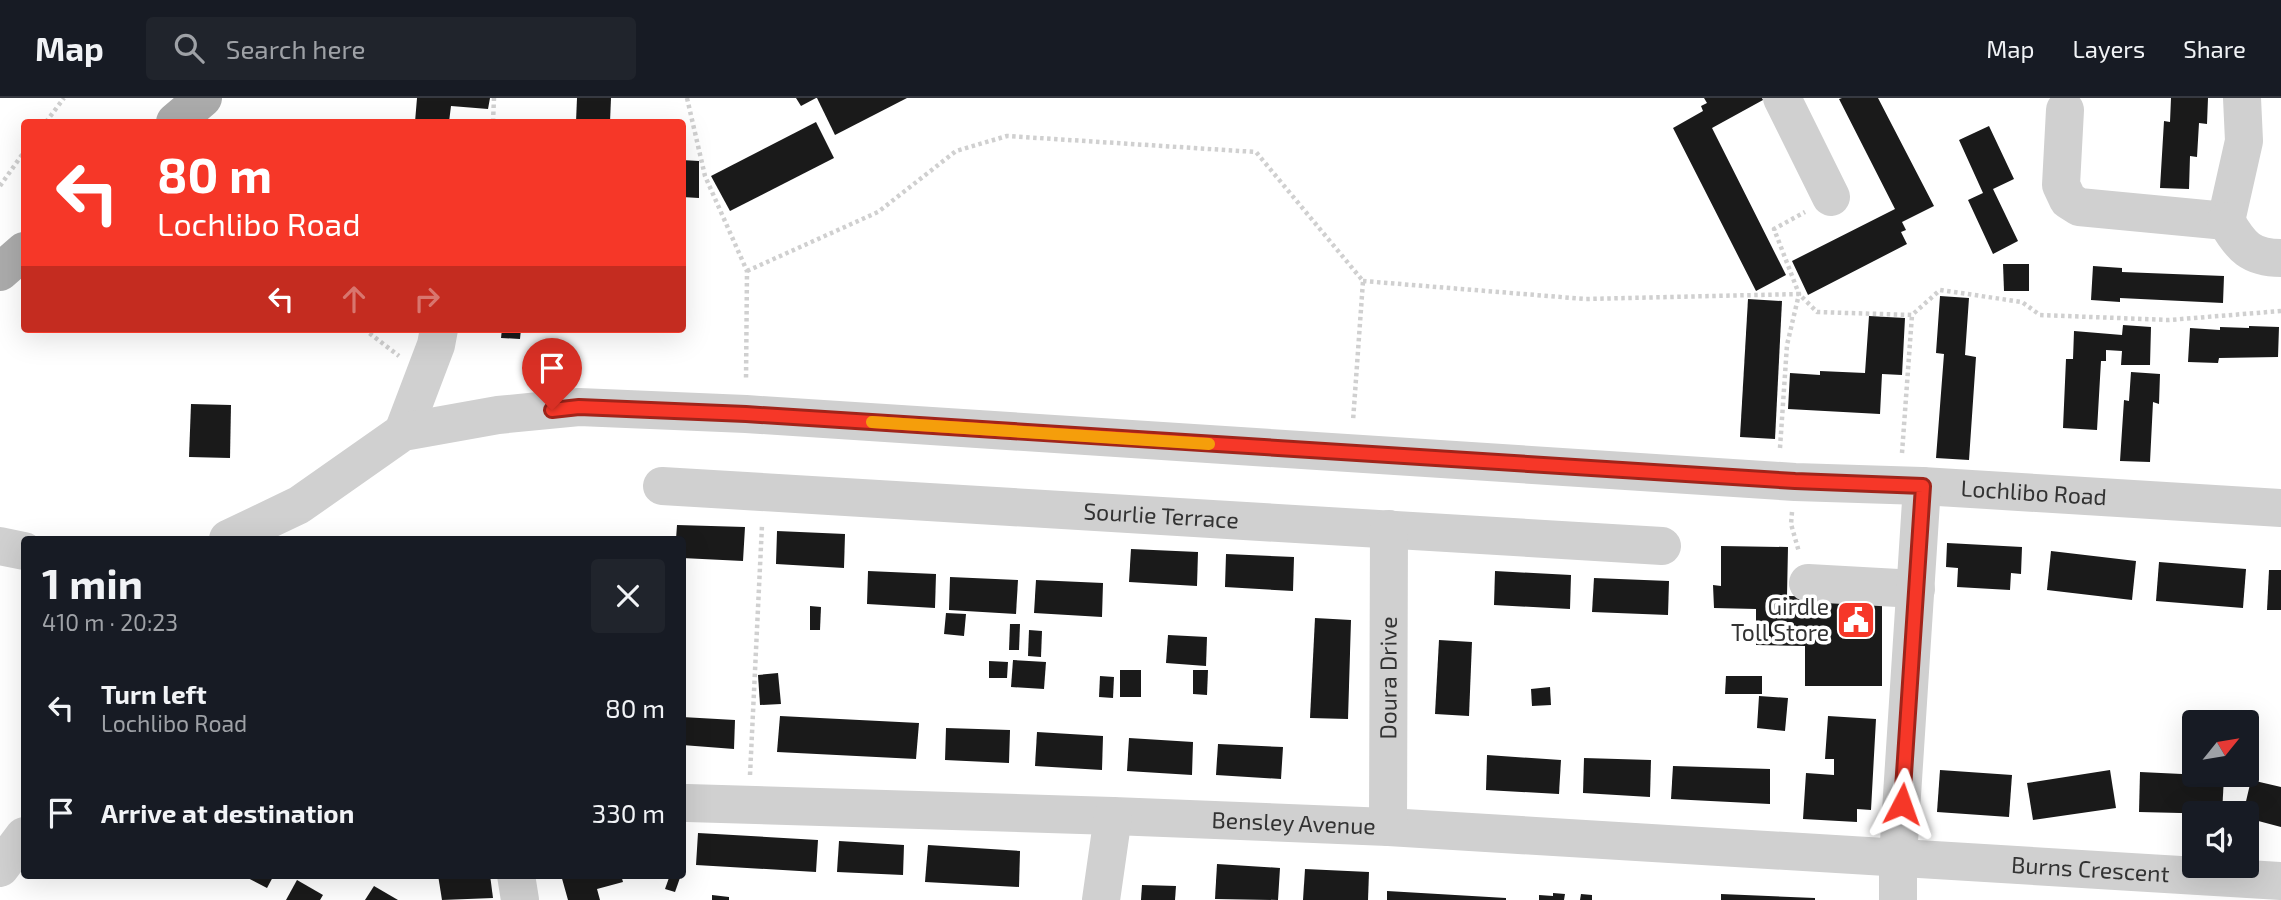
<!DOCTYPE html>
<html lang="en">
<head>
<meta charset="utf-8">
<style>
	:root { --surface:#171b24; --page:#20242c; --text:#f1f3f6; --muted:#9ea1a6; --line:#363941 }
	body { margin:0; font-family:"Exo 2",sans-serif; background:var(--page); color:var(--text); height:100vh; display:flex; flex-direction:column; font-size:26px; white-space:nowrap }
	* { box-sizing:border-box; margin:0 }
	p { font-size:23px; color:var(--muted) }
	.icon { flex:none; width:38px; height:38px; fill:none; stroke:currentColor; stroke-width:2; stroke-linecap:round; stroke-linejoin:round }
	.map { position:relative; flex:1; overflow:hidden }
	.details { position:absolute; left:21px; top:438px; width:665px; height:343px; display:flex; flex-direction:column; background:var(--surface); border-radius:7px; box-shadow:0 7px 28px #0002 }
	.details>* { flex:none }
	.hud { position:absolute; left:21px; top:21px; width:665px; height:214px; border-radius:7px; box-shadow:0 7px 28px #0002; background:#f63728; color:#fff; overflow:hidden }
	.needle { width:46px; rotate:60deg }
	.fabs { position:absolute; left:2182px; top:612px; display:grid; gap:14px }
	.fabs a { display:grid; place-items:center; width:77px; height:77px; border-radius:7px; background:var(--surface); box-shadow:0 7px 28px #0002; font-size:35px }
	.pin { position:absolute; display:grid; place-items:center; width:60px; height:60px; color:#fff; margin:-72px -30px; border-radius:50% 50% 50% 0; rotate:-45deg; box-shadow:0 0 7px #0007 }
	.pin .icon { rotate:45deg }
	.me { position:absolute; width:77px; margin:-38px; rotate:4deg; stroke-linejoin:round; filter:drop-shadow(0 0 5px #0008) }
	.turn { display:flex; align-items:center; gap:24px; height:147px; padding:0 21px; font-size:32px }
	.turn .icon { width:91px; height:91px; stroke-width:2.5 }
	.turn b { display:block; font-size:49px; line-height:60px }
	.lanes { display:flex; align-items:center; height:66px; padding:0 21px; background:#0003; justify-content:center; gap:35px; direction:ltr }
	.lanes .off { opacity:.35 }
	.round { display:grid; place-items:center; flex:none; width:74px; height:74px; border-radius:7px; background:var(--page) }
	.headline { display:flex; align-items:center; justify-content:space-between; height:119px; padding:0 21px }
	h1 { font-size:42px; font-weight:700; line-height:52px }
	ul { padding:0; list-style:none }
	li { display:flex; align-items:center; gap:21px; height:105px; padding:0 21px }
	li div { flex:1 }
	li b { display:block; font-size:26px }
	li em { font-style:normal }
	header { display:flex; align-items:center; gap:42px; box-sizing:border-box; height:98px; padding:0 35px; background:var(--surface); border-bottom:2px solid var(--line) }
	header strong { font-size:33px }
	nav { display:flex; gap:38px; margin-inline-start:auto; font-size:24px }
	.search { width:490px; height:63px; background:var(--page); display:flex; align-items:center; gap:18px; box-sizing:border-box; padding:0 24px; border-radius:7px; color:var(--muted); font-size:26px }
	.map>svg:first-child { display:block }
</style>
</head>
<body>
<header>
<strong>Map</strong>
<div class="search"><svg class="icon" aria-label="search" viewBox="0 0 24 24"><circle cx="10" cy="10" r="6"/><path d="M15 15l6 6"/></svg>Search here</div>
<nav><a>Map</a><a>Layers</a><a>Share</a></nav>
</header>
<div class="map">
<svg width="2281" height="802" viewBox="0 0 2281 802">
	<rect width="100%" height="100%" fill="#fff"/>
	<g fill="#1a1a1a">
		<polygon points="417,0 490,0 488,11 451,8 449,24 415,24"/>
		<polygon points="577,0 611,0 610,24 576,24"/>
		<polygon points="796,0 816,0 801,8"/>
		<polygon points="817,0 907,0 835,37"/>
		<polygon points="1704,0 1762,0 1763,2 1712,30 1786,177 1756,193 1673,30 1703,13 1701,8 1707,5"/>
		<polygon points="1842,0 1878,0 1934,108 1902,124 1906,132 1901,134 1907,146 1808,197 1792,163 1895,111 1839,1"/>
		<polygon points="2171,0 2208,0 2207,26 2199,25 2197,59 2190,58 2189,91 2160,90 2164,23 2170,24"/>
		<polygon points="816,24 834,60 730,113 711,78"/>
		<polygon points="1989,28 2014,81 1993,91 2018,143 1993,156 1968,102 1983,95 1959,42"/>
		<polygon points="682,62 699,63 699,100 682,99"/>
		<polygon points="2003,166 2029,166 2029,193 2004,193"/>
		<polygon points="2093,168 2122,170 2122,174 2224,178 2223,205 2120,200 2120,204 2091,202"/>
		<polygon points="1940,198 1969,200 1965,257 1976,259 1969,362 1936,360 1944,256 1936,255"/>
		<polygon points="1748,201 1782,203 1775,341 1740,339"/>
		<polygon points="1869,218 1905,220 1902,277 1882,276 1880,316 1788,311 1790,275 1820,277 1820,273 1865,275"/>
		<polygon points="2123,227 2151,229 2150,267 2121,267 2122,253 2106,252 2106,263 2101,263 2097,332 2063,330 2066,261 2073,261 2074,233 2122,237"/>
		<polygon points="2249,228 2279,229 2278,259 2219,260 2218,265 2188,264 2190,230 2220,232 2220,229 2249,230"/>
		<polygon points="502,231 521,231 520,241 501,240"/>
		<polygon points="2131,274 2160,276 2159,306 2153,304 2150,364 2120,363 2124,302 2129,303"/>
		<polygon points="191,306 231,307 230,360 189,359"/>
		<polygon points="677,427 745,429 743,463 682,460 682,441 676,441"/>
		<polygon points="777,433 845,436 844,470 776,466"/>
		<polygon points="1947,445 2022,449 2021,476 2011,475 2010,492 1957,489 1958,470 1946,469"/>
		<polygon points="1721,448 1788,449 1787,498 1882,499 1882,588 1805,588 1805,548 1756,547 1756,511 1714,510 1713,487 1721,488"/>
		<polygon points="1131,451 1198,454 1197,488 1129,484"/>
		<polygon points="2051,453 2136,463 2132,502 2047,492"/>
		<polygon points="1226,456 1294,459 1293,493 1225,489"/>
		<polygon points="2159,464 2246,471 2243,510 2156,503"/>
		<polygon points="2269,472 2281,472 2281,512 2267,512"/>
		<polygon points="868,473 936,476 935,510 867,506"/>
		<polygon points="1495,473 1571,477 1570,511 1494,507"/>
		<polygon points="950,479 1018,482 1016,516 949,512"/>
		<polygon points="1594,480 1669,483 1668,517 1592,514"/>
		<polygon points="1036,482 1103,485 1102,519 1034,515"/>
		<polygon points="810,508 821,509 820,532 810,532"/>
		<polygon points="946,515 966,516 964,538 944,536"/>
		<polygon points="1315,520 1351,522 1348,621 1310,620"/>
		<polygon points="1010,526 1020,526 1019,552 1009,552"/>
		<polygon points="1029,532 1042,533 1041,559 1028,558"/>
		<polygon points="1168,537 1207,539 1206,568 1166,565"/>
		<polygon points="1439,542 1472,544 1469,618 1435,616"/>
		<polygon points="1013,562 1046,564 1044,591 1011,589"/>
		<polygon points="989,563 1008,564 1007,580 989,580"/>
		<rect x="1120" y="572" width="21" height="27"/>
		<polygon points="1193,572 1208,572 1207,597 1193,596"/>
		<polygon points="778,575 781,606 760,607 758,577"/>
		<polygon points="1100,578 1114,579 1113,600 1099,599"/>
		<polygon points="1726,578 1762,578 1762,596 1725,596"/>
		<polygon points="1550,589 1551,607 1532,608 1531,591"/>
		<polygon points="1759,598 1788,600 1785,633 1757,630"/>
		<polygon points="780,618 919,625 916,661 777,654"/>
		<polygon points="1828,618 1876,621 1871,712 1857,711 1857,724 1803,721 1806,675 1834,677 1834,661 1825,661"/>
		<polygon points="682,619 735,622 734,651 682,647"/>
		<polygon points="946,630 1010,632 1009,665 945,662"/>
		<polygon points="1037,634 1103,638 1102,672 1035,668"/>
		<polygon points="1129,640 1193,644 1192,677 1127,673"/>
		<polygon points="1218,646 1283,649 1281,681 1216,677"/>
		<polygon points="1487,657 1561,662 1559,696 1486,692"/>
		<polygon points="1584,660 1651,662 1650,699 1583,695"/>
		<polygon points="1673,668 1770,671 1770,706 1671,701"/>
		<polygon points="1940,672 2012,677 2009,719 1937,714"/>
		<polygon points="2110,672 2116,710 2033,722 2027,685"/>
		<polygon points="2140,674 2224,678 2222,716 2139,714"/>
		<polygon points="2251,682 2281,689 2281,729 2247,720 2247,716 2243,716"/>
		<polygon points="698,735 818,742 816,774 696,767"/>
		<polygon points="839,743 904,747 903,777 837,774"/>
		<polygon points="928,747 1020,753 1019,789 925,784"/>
		<polygon points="1217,766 1280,770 1278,802 1215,801"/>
		<polygon points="1305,771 1369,774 1368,802 1303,802"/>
		<polygon points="242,777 274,777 267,790"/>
		<polygon points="438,777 490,777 493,800 442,802"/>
		<polygon points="561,777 621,777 623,784 597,791 600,802 568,802"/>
		<polygon points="670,777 681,777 675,794 665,791"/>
		<polygon points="297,782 323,797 320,802 286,802"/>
		<polygon points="1142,787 1176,788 1175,802 1141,802"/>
		<polygon points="374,788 398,802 365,802"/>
		<polygon points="1387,793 1506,800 1506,802 1387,802"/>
		<polygon points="1553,795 1565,796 1564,802 1539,802 1539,797 1553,798"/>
		<polygon points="1581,796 1592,797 1592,802 1580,802"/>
		<polygon points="1721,796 1815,800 1815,802 1721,802"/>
		<polygon points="712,797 729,799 729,802 712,802"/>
	</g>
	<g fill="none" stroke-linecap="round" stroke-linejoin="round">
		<g stroke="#d0d0d0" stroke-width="4.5" stroke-dasharray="3.5 3.5" stroke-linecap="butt">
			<polyline points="687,0 705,78 747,173 746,283"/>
			<polyline points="46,24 64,0"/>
			<polyline points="493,24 494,0"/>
			<polyline points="0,88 24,54"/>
			<polyline points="747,173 878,114 956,53 1007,38 1256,54 1363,183 1353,323"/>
			<polyline points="1363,183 1585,201 1799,196 1817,214 1912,217 1940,192 2022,204 2040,217 2169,222 2281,213"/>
			<polyline points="364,231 399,258"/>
			<polyline points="1780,350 1787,247 1799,196 1774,131 1805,114"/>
			<polyline points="1902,355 1912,217"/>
			<polyline points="1792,414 1791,426 1799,454"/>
			<polyline points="750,677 762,427"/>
		</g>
		<g stroke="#d0d0d0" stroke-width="38">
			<polyline points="1782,0 1831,99"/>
			<polyline points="2065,12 2061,87 2068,102 2079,109 2226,123"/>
			<polyline points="2226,123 2244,43 2242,0"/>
			<path d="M2226,123C2241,149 2251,160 2281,160"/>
			<polyline points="403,334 436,247 439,231"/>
			<path id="s1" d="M662,388L1662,448"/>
			<path id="s2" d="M228,441L299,407L403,334L498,317L579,309L746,316L1795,384L1922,388L2281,410"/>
			<polyline points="0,448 24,453"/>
			<polyline points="1808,485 1916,491"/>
			<path id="s3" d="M687,705L1113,718L1388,729L2281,783"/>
			<path id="s4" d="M1388,729L1389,431"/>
			<polyline points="0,770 24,738"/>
			<polyline points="516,777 520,802"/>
			<polyline points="1101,802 1113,718"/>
			<polyline points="1898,802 1898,759 1922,388"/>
		</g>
		<g stroke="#ababab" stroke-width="38">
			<polyline points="175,24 203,0"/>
			<polyline points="0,174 24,153"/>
		</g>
	</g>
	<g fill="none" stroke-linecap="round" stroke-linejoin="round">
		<g stroke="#a0241a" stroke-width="18">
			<polyline id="route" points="552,312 579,309 746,316 1795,383 1923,388 1902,706"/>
		</g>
		<use href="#route" stroke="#f63728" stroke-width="12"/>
		<polyline stroke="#f59e0b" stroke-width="12" points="872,324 1209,346"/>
	</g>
	<defs>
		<g id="civic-square" transform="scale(2.0125)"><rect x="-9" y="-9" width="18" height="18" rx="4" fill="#f63728" stroke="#fff"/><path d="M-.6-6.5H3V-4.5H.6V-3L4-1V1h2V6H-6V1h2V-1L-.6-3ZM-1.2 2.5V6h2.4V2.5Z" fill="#fff"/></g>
	</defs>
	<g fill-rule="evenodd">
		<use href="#civic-square" x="1856" y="522"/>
	</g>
	<g text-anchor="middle" stroke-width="7" stroke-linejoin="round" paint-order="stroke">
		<g font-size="23" fill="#333" stroke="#fff">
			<text dy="8" stroke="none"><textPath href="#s2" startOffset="1841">Lochlibo Road</textPath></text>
			<text dy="8" stroke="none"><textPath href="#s1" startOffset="500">Sourlie Terrace</textPath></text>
			<text dy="8" stroke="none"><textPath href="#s4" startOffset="149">Doura Drive</textPath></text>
			<text dy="8" stroke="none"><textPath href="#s3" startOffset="607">Bensley Avenue</textPath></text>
			<text dy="8" stroke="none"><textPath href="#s3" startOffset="1405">Burns Crescent</textPath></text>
		</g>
		<g font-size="23" fill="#333" stroke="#fff" text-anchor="end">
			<text x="1829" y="517">Girdle<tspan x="1829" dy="26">Toll Store</tspan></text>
		</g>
	</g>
</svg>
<div class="fabs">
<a><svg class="needle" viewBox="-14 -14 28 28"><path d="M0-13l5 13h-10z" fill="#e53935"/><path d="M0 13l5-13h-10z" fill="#9ea1a6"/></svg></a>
<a><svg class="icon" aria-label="sound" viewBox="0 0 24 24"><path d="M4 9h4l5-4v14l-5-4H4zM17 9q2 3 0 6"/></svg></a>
</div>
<div class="pin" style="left:552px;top:312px;background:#d93025"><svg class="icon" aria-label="arrive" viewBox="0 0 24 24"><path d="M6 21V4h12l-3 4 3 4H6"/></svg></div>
<svg class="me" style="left:1902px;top:706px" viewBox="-20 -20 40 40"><path d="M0-17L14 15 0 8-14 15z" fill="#f63728" stroke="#fff" stroke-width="4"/></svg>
<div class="hud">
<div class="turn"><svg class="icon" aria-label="left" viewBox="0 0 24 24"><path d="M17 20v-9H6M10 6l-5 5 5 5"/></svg><div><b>80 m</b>Lochlibo Road</div></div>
<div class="lanes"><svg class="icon" aria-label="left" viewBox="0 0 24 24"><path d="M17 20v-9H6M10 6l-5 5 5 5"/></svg><svg class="icon off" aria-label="ahead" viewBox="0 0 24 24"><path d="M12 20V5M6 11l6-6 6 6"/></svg><svg class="icon off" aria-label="right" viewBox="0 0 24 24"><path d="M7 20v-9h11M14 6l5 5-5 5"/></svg></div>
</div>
<section class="details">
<div class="headline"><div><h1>1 min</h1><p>410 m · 20:23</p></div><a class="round"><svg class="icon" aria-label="close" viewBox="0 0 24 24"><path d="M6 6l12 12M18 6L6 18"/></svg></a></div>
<ul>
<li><svg class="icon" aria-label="left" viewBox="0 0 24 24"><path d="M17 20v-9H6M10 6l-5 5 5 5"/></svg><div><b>Turn left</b><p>Lochlibo Road</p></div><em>80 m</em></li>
<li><svg class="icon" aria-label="arrive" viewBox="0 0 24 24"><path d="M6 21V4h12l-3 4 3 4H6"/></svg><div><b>Arrive at destination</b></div><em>330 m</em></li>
</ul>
</section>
</div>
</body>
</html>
